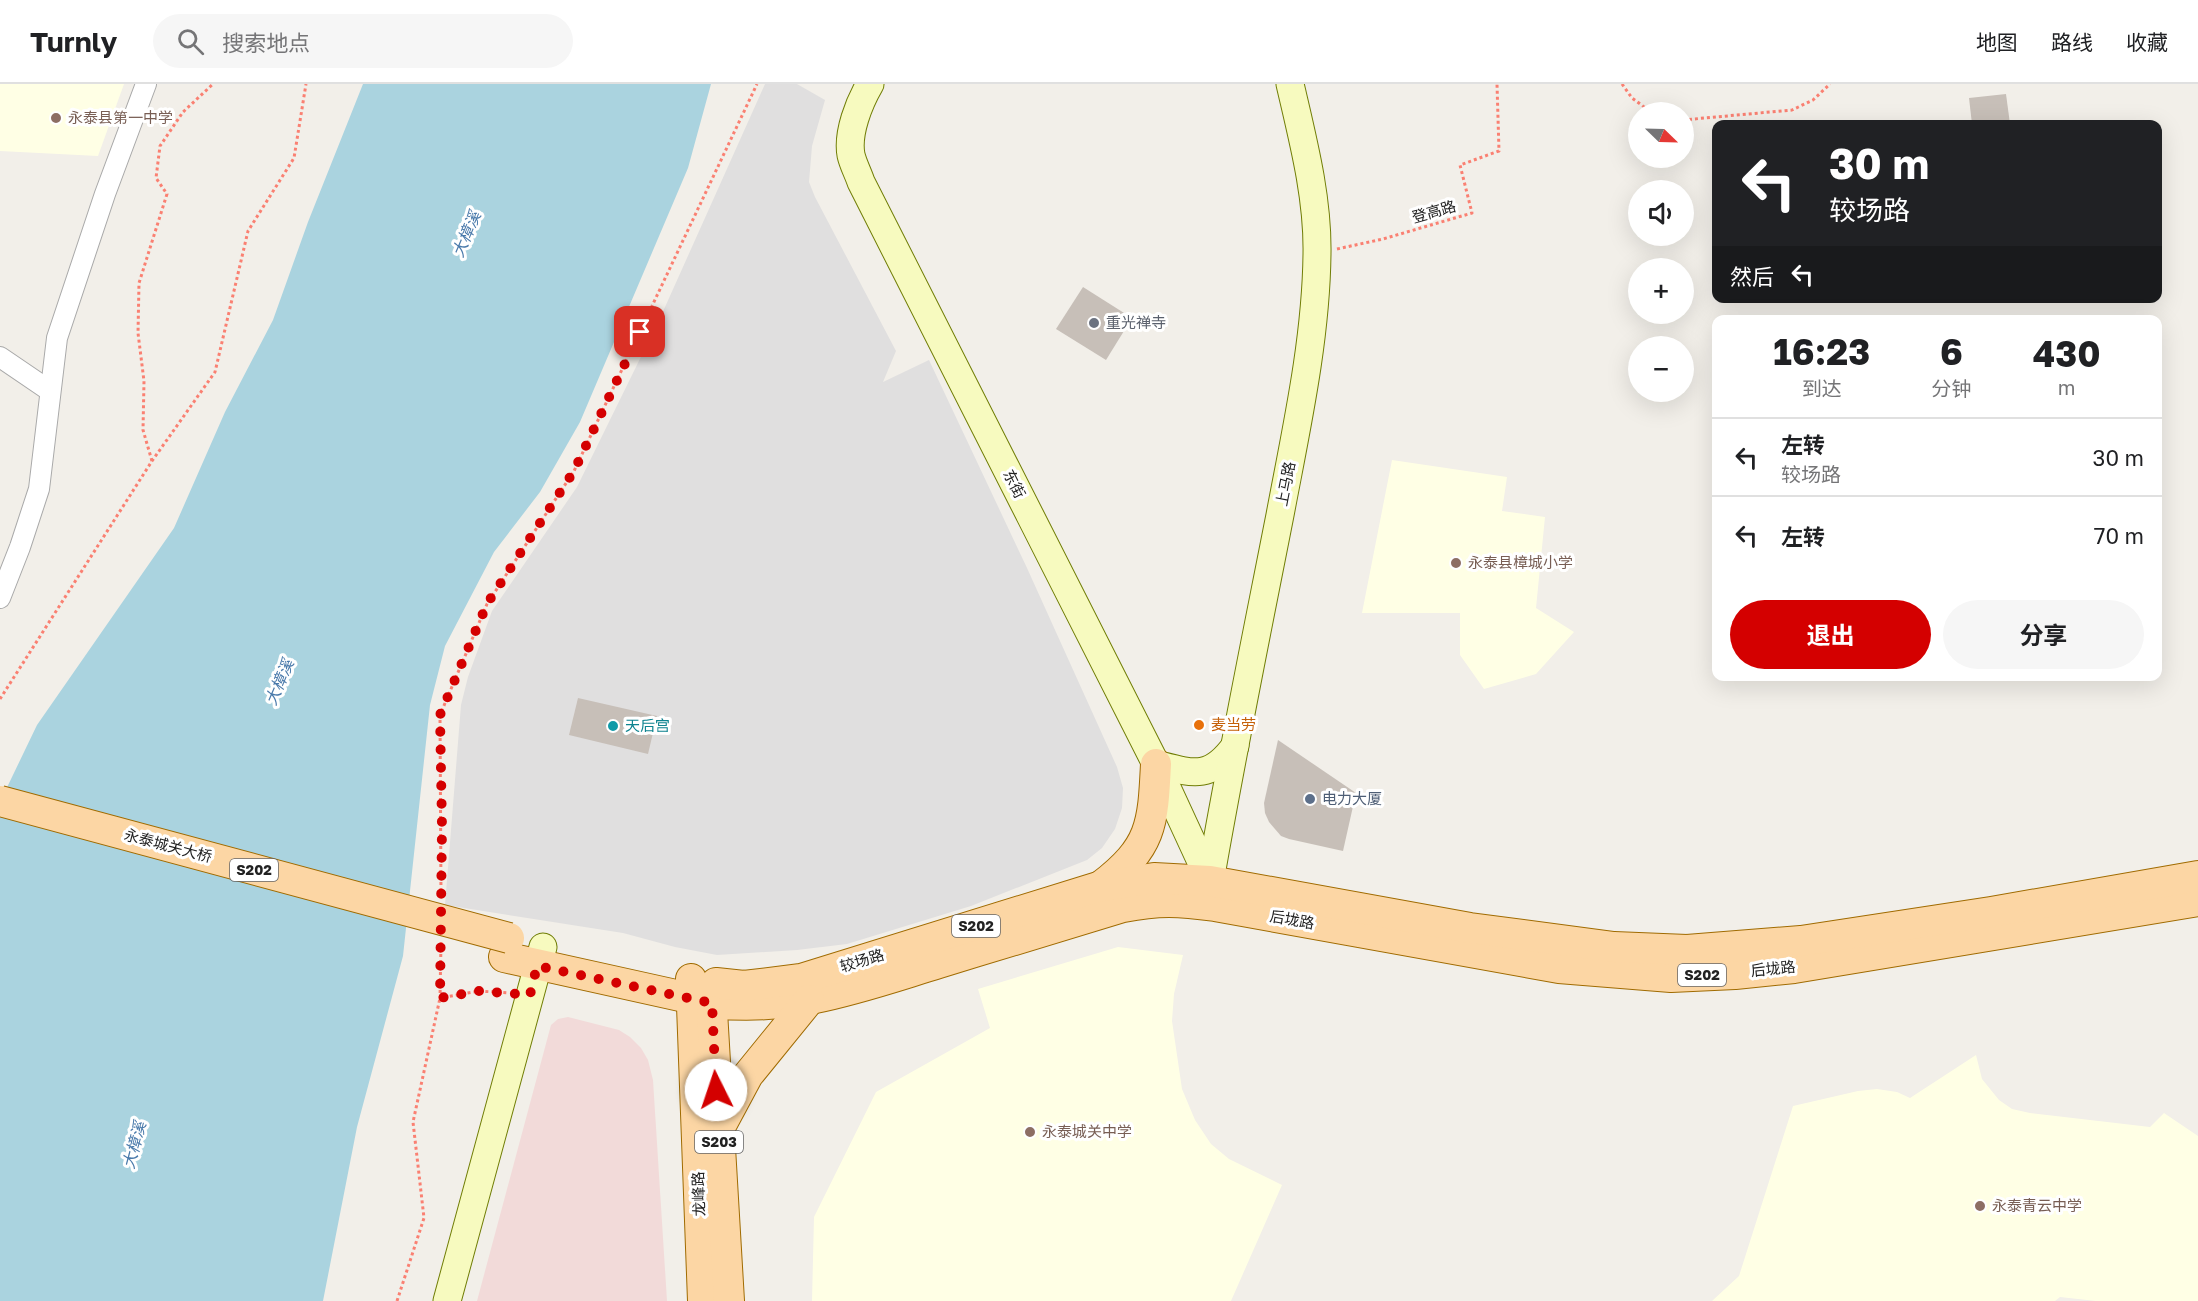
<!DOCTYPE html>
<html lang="zh">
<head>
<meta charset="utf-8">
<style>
	:root { --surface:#fff; --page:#f6f6f6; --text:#202124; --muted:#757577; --line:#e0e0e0; --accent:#d40000 }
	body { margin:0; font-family:"Golos Text","Noto Sans SC",sans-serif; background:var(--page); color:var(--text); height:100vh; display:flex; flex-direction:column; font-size:22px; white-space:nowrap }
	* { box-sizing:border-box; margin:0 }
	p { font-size:20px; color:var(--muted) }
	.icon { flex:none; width:33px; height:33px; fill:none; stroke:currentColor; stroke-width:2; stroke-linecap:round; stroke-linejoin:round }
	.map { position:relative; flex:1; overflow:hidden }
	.side { position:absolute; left:1712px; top:231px; width:450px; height:366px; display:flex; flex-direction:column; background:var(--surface); border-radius:12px; box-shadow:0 6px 24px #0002 }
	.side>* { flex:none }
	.top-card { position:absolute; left:1712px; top:36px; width:450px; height:183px; border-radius:12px; box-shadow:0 6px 24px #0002; background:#202124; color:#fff; overflow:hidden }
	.needle { width:39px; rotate:113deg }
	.fabs { position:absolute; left:1628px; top:18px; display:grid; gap:12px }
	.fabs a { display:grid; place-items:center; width:66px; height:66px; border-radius:50%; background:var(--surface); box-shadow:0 6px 24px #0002; font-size:30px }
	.pin { position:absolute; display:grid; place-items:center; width:51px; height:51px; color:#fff; margin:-26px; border-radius:12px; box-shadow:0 3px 9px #0006 }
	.me { position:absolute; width:66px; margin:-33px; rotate:356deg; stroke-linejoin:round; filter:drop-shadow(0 0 4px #0008) }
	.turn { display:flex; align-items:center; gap:21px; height:126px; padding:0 18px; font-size:27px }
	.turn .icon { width:78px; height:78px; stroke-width:2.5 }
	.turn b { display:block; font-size:42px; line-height:51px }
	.then { display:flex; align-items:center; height:57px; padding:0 18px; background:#0003; gap:12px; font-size:22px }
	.eta { display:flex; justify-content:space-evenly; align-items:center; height:102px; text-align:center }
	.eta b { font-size:36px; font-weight:700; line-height:42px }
	.action { display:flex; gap:12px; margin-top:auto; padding:12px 18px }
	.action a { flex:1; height:69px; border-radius:36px; background:var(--accent); color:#fff; font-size:24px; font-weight:700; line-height:69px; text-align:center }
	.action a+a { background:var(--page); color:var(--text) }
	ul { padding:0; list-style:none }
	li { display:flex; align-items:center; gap:18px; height:78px; padding:0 18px; border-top:2px solid var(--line) }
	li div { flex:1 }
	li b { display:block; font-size:22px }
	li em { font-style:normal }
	header { display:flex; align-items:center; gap:36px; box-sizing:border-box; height:84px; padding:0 30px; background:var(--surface); border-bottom:2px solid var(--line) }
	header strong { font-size:28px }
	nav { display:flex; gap:33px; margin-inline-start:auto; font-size:21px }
	.search { width:420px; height:54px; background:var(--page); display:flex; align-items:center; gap:15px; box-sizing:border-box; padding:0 21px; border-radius:33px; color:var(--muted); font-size:22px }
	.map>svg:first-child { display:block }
</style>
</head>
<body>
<header>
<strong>Turnly</strong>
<div class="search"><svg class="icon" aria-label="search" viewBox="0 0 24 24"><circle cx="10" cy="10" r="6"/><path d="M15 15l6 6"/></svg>搜索地点</div>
<nav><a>地图</a><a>路线</a><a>收藏</a></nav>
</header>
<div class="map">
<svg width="2198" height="1217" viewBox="0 0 2198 1217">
	<rect width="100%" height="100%" fill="#f2efe9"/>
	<polygon fill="#e0dfdf" points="765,0 797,0 825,16 812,62 809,98 815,113 896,267 883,298 929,276 1027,484 1117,683 1123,704 1122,724 1115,745 1102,764 1087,776 971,822 847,860 797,866 717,871 675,863 623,849 445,821 461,621 468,593 492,527 577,403 661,232"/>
	<polygon fill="#f2dad9" points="568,933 619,946 630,953 641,964 648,976 653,996 667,1217 477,1217 551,941 558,935"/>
	<g fill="#ffffe5">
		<polygon points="0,0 124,0 98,72 0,67"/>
		<polygon points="1392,376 1507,393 1502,427 1545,433 1536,524 1574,548 1536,590 1484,605 1460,571 1460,529 1362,529"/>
		<polygon points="1118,863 1183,871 1174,910 1172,937 1182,1005 1195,1036 1211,1060 1229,1075 1282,1101 1231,1217 812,1217 814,1133 876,1008 990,944 978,905"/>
		<polygon points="1976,971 1982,995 1999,1016 2012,1025 2030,1029 2150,1043 2164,1029 2198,1052 2198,1217 2096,1217 2060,1213 2055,1217 1712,1217 1739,1192 1793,1022 1858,1007 1877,1005 1897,1008 1910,1014"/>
	</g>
	<polygon fill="#aad3df" points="363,0 711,0 688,84 580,338 540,408 494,468 445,562 430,621 403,872 357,1043 323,1217 0,1217 0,718 37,641 174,444 225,328 273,236 308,138"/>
	<g fill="#c7bfb8">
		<polygon points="2006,10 2010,40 1972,40 1969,14"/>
		<polygon points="1083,203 1132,234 1106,276 1056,245"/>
		<polygon points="578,614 657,632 648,670 569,651"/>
		<polygon points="1278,656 1356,709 1343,767 1289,755 1281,752 1269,738 1265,729 1264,719"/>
	</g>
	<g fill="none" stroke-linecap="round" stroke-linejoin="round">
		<g stroke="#a9a9a9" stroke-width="22">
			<g id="street">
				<polyline points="0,273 50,307"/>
				<polyline points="0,514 20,463 39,405 57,254 105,110 146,0"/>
			</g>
		</g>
		<g stroke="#707d05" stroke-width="29">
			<g id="secondary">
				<path d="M870,0C859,19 847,49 851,71C853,80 858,89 861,98L1156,680L1210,797"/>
				<path d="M1156,680C1194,690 1210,696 1235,662"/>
				<path d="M1210,797C1231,675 1256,553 1280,431C1296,346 1316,257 1317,170C1318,113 1303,56 1290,0"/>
				<polyline points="447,1217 543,863"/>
			</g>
		</g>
		<g stroke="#a06b00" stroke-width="32">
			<g id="primary">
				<path d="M1101,802C1152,763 1153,741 1156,680"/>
				<path d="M504,873L712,919C796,928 860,903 939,879C1000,860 1061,842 1123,823C1159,816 1179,817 1215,822L1559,884L1671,893L1735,890L1794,884L2198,817"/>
				<polyline points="691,895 703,1217"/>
				<polyline points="716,899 744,902 801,895 1098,803 1154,794 1210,797 1470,844 1614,863 1687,866 1801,857 1991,828 2198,792"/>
				<polyline points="712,927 729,1217"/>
				<polyline points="719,1045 748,991 809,916"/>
			</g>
		</g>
		<g stroke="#fa8072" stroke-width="3" stroke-dasharray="3 3" stroke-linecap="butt">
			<polyline points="1622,0 1632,14 1651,28"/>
			<polyline points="1683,36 1792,26 1813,16 1830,0"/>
			<polyline points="1337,165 1383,155 1472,129 1460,81 1499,67 1497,0"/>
			<polyline points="152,377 143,346 144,297 138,249 139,199 167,110 156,94 160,62 183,28 213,0"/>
			<polyline points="0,615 152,377 215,288 248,147 294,74 306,0"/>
			<polyline points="441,813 440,631 487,520 574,387 757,0"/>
			<polyline points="441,858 440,914 479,907 509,909"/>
			<polyline points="397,1217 424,1134 413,1038 440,914"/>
		</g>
		<use href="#street" stroke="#fff" stroke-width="20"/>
		<use href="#secondary" stroke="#f7fabf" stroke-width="27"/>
		<use href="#primary" stroke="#fcd6a4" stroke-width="30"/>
		<g stroke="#a06b00" stroke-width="32" stroke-linecap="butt">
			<polyline id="primary-bridge" points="0,717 509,854"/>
		</g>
		<use href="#primary-bridge" stroke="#fcd6a4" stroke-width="30"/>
	</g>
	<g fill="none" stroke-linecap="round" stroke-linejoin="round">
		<polyline stroke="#d40000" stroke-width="10" stroke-dasharray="0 18" points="640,248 574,387 487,520 440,631 442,743 440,914 479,907 530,911 537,882 712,919 716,1006"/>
	</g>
	<g fill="#8d6e63" stroke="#fff" stroke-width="2">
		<circle cx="56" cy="34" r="6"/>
		<circle cx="1456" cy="479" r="6"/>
		<circle cx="1030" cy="1048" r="6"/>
		<circle cx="1980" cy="1122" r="6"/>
	</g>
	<circle fill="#6b7280" stroke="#fff" stroke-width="2" cx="1094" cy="239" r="6"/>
	<circle fill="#e8710a" stroke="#fff" stroke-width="2" cx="1199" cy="641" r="6"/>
	<circle fill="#0f9aa8" stroke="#fff" stroke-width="2" cx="613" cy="642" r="6"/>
	<circle fill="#5c6f8a" stroke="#fff" stroke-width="2" cx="1310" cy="715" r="6"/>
	<g text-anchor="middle" stroke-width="6" stroke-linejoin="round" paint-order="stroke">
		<g fill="#fff" stroke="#646464" stroke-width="1.5">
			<rect x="230" y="775" width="48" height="22" rx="4.5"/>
			<rect x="952" y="831" width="48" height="22" rx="4.5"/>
			<rect x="1678" y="880" width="48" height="22" rx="4.5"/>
			<rect x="695" y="1047" width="48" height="22" rx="4.5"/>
		</g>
		<g font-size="14" font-weight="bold" fill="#222">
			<text x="254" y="791">S202</text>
			<text x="976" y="847">S202</text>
			<text x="1702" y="896">S202</text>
			<text x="719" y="1063">S203</text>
		</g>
		<g font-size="15" fill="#785e54" stroke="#fff" text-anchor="start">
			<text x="68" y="39">永泰县第一中学</text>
			<text x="1468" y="484">永泰县樟城小学</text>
			<text x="1042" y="1053">永泰城关中学</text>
			<text x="1992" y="1127">永泰青云中学</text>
		</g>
		<g font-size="15" fill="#222" stroke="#fff">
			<text transform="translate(1434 128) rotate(-16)" y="5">登高路</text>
			<text transform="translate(1014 400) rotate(63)" y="5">东街</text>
			<text transform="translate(1286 400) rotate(-79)" y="5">上马路</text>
			<text transform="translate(168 762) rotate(15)" y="5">永泰城关大桥</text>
			<text transform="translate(1292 836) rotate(10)" y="5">后垅路</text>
			<text transform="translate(862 877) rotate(-17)" y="5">较场路</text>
			<text transform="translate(1773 885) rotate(-6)" y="5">后垅路</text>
			<text transform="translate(699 1110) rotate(-92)" y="5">龙峰路</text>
		</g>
		<g font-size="15" fill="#5b616d" stroke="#fff" text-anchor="start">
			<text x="1106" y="244">重光禅寺</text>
		</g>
		<g font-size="15" fill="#c56008" stroke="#fff" text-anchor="start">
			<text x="1211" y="646">麦当劳</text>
		</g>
		<g font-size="15" fill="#0d838f" stroke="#fff" text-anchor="start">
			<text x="625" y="647">天后宫</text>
		</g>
		<g font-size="15" fill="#4e5e75" stroke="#fff" text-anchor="start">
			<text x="1322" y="720">电力大厦</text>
		</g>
		<g font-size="16" font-style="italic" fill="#4a7aab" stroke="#fff">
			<text transform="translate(466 150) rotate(-67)" y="6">大樟溪</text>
			<text transform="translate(279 598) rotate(-67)" y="6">大樟溪</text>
			<text transform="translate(134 1061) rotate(-75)" y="6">大樟溪</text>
		</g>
	</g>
</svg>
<div class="fabs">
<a><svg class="needle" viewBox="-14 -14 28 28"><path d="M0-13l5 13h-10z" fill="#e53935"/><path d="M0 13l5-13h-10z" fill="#757577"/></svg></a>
<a><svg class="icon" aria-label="sound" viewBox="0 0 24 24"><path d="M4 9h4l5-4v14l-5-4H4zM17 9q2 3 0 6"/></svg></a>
<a>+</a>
<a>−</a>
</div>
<div class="pin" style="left:640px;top:248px;background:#d93025"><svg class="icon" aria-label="arrive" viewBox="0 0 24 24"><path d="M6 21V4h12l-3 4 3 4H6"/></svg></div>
<svg class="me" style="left:716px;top:1006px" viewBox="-20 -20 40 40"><circle r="19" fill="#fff"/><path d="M0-13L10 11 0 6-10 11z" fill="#d40000"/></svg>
<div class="top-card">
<div class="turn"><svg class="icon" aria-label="left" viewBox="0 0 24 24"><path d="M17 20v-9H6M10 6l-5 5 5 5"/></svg><div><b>30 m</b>较场路</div></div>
<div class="then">然后<svg class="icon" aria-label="left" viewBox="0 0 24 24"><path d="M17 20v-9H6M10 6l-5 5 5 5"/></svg></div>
</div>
<section class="side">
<div class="eta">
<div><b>16:23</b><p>到达</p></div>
<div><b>6</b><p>分钟</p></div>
<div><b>430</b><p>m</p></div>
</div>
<ul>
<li><svg class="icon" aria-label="left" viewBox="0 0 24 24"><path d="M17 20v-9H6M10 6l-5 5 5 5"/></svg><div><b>左转</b><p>较场路</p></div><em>30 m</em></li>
<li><svg class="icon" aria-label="left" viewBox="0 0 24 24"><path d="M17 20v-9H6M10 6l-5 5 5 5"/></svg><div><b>左转</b></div><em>70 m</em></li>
</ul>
<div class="action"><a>退出</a><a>分享</a></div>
</section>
</div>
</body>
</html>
